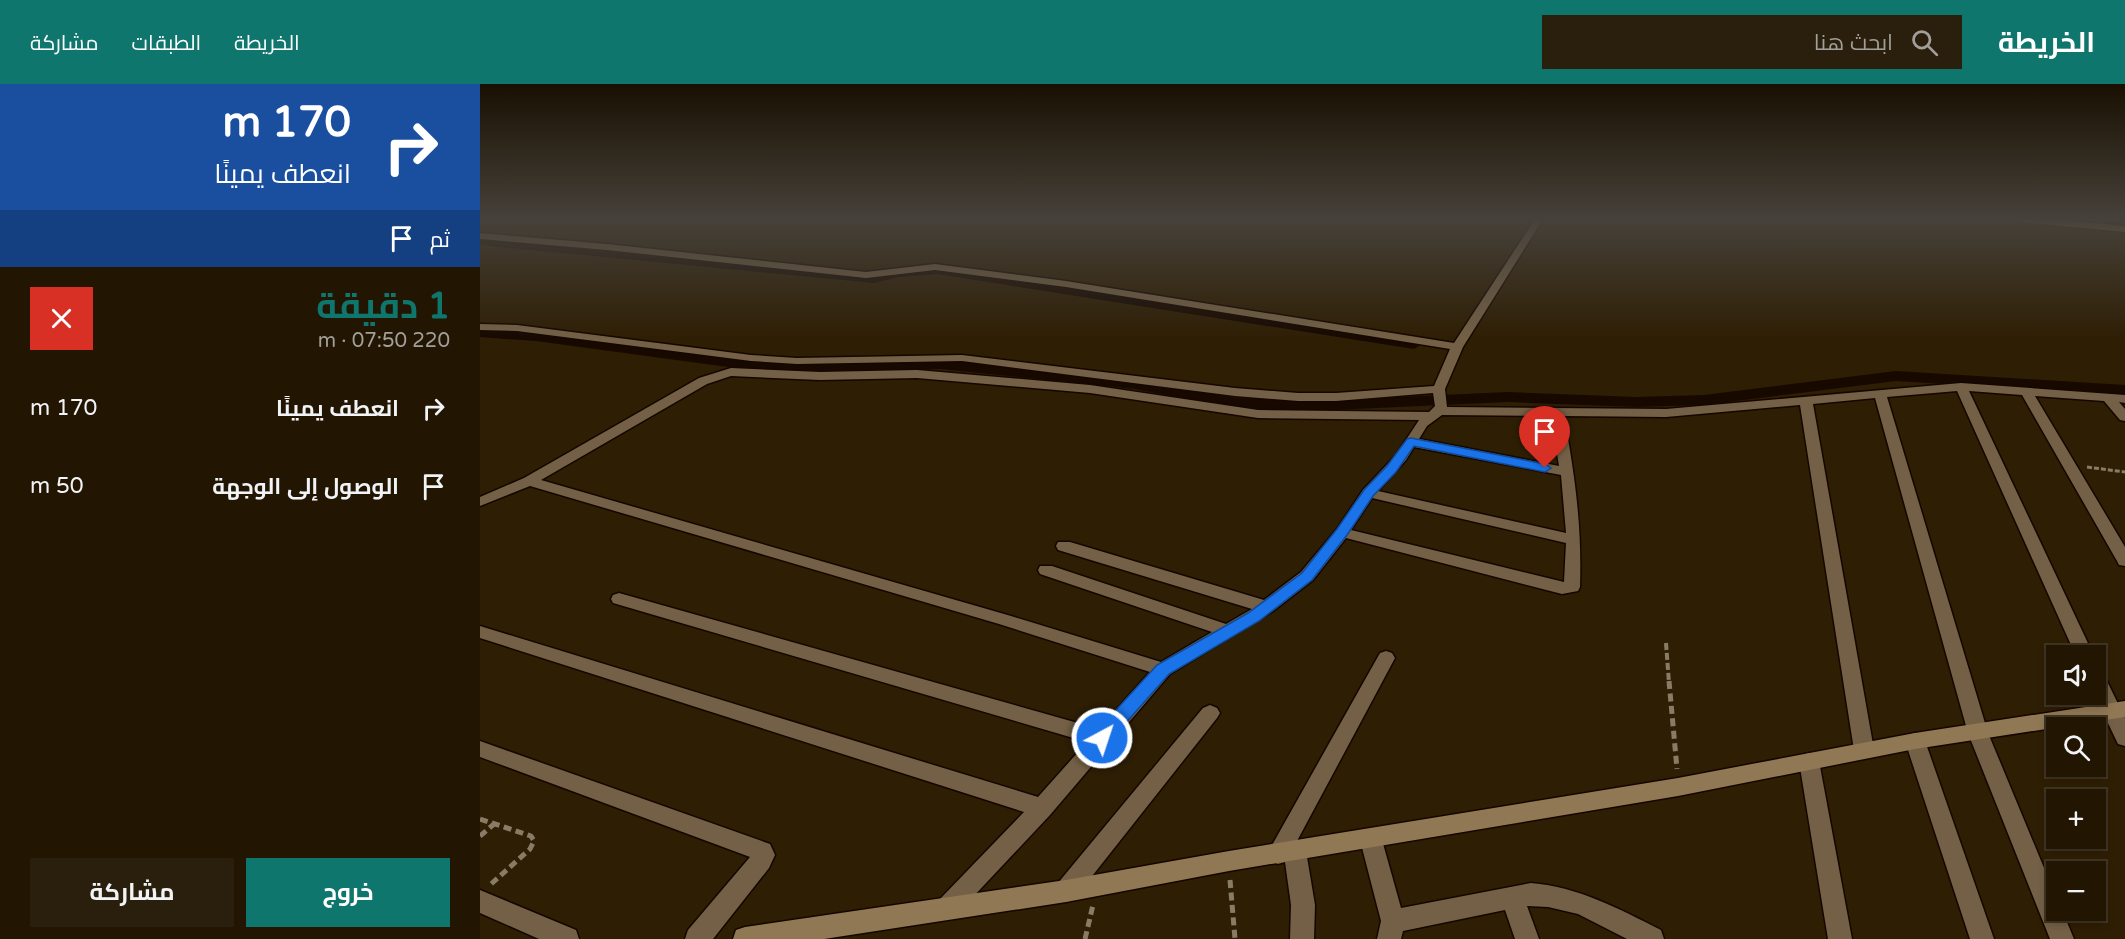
<!DOCTYPE html>
<html lang="ar">
<head>
<meta charset="utf-8">
<style>
	:root { --surface:#221603; --page:#2a1f0d; --text:#f1f3f6; --muted:#a29f9a; --line:#3f3525; --accent:#0f766e }
	body { margin:0; font-family:"Varela Round",Cairo,sans-serif; background:var(--page); color:var(--text); direction:rtl; height:100vh; display:flex; flex-direction:column; font-size:22px; white-space:nowrap }
	* { box-sizing:border-box; margin:0 }
	p { font-size:20px; color:var(--muted) }
	.icon { flex:none; width:33px; height:33px; fill:none; stroke:currentColor; stroke-width:2; stroke-linecap:round; stroke-linejoin:round }
	.map { position:relative; flex:1; overflow:hidden; direction:ltr }
	.drawer { display:flex; flex-direction:column; background:var(--surface); width:480px }
	.drawer>* { flex:none }
	.guide { background:#1a4fa0; color:#fff; overflow:hidden }
	.tools { position:absolute; left:1566px; top:561px; display:grid; gap:12px }
	.tools a { display:grid; place-items:center; width:60px; height:60px; border-radius:0px; background:var(--surface); box-shadow:0 3px 9px #0003,0 0 0 2px var(--line); font-size:30px }
	.pin { position:absolute; display:grid; place-items:center; width:51px; height:51px; color:#fff; margin:-62px -26px; border-radius:50% 50% 50% 0; rotate:-45deg; box-shadow:0 0 6px #0007 }
	.pin .icon { rotate:45deg }
	.me { position:absolute; width:66px; margin:-33px; rotate:40deg; stroke-linejoin:round; filter:drop-shadow(0 0 4px #0008) }
	.turn { display:flex; align-items:center; gap:21px; height:126px; padding:0 30px; font-size:27px }
	.turn .icon { width:78px; height:78px; stroke-width:2.5 }
	.turn b { display:block; font-size:42px; line-height:51px }
	.then { display:flex; align-items:center; height:57px; padding:0 30px; background:#0003; gap:12px; font-size:22px }
	.round { display:grid; place-items:center; flex:none; width:63px; height:63px; border-radius:0px; background:var(--page) }
	.summary { display:flex; align-items:center; justify-content:space-between; height:102px; padding:0 30px }
	h1 { font-size:36px; font-weight:700; line-height:45px; color:var(--accent) }
	.primary-button { display:flex; gap:12px; margin-top:auto; padding:12px 30px }
	.primary-button a { flex:1; height:69px; border-radius:0px; background:var(--accent); color:#fff; font-size:24px; font-weight:700; line-height:69px; text-align:center }
	.primary-button a+a { background:var(--page); color:var(--text) }
	ul { padding:0; list-style:none }
	li { display:flex; align-items:center; gap:18px; height:78px; padding:0 30px }
	li div { flex:1 }
	li b { display:block; font-size:22px }
	li em { font-style:normal }
	header { display:flex; align-items:center; gap:36px; box-sizing:border-box; height:84px; padding:0 30px; background:var(--accent); color:#fff }
	header strong { font-size:28px }
	nav { display:flex; gap:33px; margin-inline-start:auto; font-size:21px }
	.search { width:420px; height:54px; background:var(--page); display:flex; align-items:center; gap:15px; box-sizing:border-box; padding:0 21px; border-radius:0px; color:var(--muted); font-size:22px }
	main { display:flex; flex:1; min-height:0 }
	.map>svg:first-child { display:block }
</style>
</head>
<body>
<header>
<strong>الخريطة</strong>
<div class="search"><svg class="icon" aria-label="search" viewBox="0 0 24 24"><circle cx="10" cy="10" r="6"/><path d="M15 15l6 6"/></svg>ابحث هنا</div>
<nav><a>الخريطة</a><a>الطبقات</a><a>مشاركة</a></nav>
</header>
<main>
<div class="map">
<svg width="1645" height="855" viewBox="0 0 1645 855">
	<rect width="100%" height="100%" fill="#2e1e04"/>
	<g fill="none" stroke-linecap="round" stroke-linejoin="round">
		<g fill="#170900" fill-rule="evenodd">
			<polygon points="1621,135 1645,135 1645,141 1627,139"/>
			<polygon points="0,153 394,191 419,185 457,182 934,255 942,260 934,265 457,190 419,193 394,199 0,161"/>
			<polygon points="0,243 56,247 270,276 364,279 460,275 654,295 756,314 831,317 1028,308 1156,313 1224,311 1416,287 1645,301 1645,311 1416,297 1224,321 1156,323 1028,318 831,327 756,324 654,305 460,285 364,289 270,286 56,257 0,253"/>
		</g>
		<g stroke="#150700" stroke-width="3">
			<g id="street">
				<path d="M1055,135H1063L983,263L965,305L967,323L1186,325L1481,299L1645,311V319L1639,318L1645,325V337L1640,336L1624,317L1555,312L1645,463V482L1639,481L1637,477L1542,311L1489,307L1614,572H1596L1477,307L1407,313L1508,649L1576,813V826H1582L1594,855H1570L1488,649L1395,314L1333,320L1394,666L1391,672L1384,674L1377,672L1374,666L1320,321L1186,333L1084,332C1095,392 1102,442 1100,503L1098,507L1082,510L866,454L833,496L793,527L690,590L570,731L476,831L468,834L460,831L456,823L460,815L544,728L0,554V542L558,713L607,658L133,519L131,515L133,511L139,509L619,645L670,588L519,540L50,402L0,422V413L44,394L219,294L251,284L340,288L437,286L610,301L778,326L949,328L955,322L953,309L856,317H818L755,312L482,277L317,280L271,277L37,247L0,246V240L37,241L271,271L317,274L482,271L755,304L818,309H856L954,302L970,265L586,203L455,186L386,194L127,166L0,155V149L127,160L386,188L455,180L586,197L974,259ZM251,292L340,296L437,294L610,309L778,334L939,336L916,371L883,406L857,445L821,488L784,516L590,458H578L576,462L578,466L772,525L746,540L572,482H560L558,486L560,490L732,548L681,578L531,532L61,396L227,300ZM962,331L1071,332L1079,382L939,355L947,342ZM934,363L1081,391L1086,449L898,407L926,376ZM892,414L1086,459L1084,498L871,446Z"/>
				<polygon points="906,567 912,569 915,574 817,757 823,760 826,767 835,821 834,855 810,855 811,821 805,778 798,780 790,777 787,770 900,569"/>
				<polygon points="1616,587 1623,589 1645,634 1645,662 1638,660 1614,610"/>
				<polygon points="730,621 737,624 740,629 737,634 594,815 586,818 578,815 574,807 578,799 723,624"/>
				<polygon points="1435,649 1442,651 1445,657 1514,855 1490,855 1425,657 1428,651"/>
				<polygon points="0,657 290,760 295,771 289,784 233,855 205,855 208,846 270,773 0,673"/>
				<polygon points="1329,669 1336,671 1339,677 1372,855 1348,855 1319,677 1322,671"/>
				<path d="M891,746L899,749L902,756L921,824L1051,799C1099,803 1139,825 1181,846L1184,855H1147L1098,830L1068,823L1047,822L1059,855H1035L1025,826L923,847L921,855H897L901,837L880,756L883,749Z"/>
				<polygon points="0,806 96,846 99,855 59,855 0,829"/>
			</g>
		</g>
		<g stroke="#150700" stroke-width="3">
			<g id="secondary">
				<polygon points="1535,135 1567,135 1645,142 1645,148 1539,138"/>
				<polygon points="1645,617 1645,633 1435,665 1198,712 749,787 586,818 344,855 253,855 256,846 265,843 586,796 749,767 1198,694 1435,649"/>
			</g>
		</g>
		<polyline stroke="#897c67" stroke-width="3" stroke-dasharray="5 2" stroke-linecap="butt" points="1607,383 1645,388"/>
		<polyline stroke="#897c67" stroke-width="4" stroke-dasharray="7 3" stroke-linecap="butt" points="1186,559 1189,599"/>
		<g stroke="#897c67" stroke-width="5" stroke-dasharray="8 4.5" stroke-linecap="butt">
			<polyline points="1189,597 1197,685"/>
			<polyline points="0,735 51,752 54,757 50,765 10,801"/>
			<polyline points="0,752 14,740"/>
			<polyline points="750,796 755,855"/>
			<polyline points="605,855 613,821"/>
		</g>
		<use href="#street" fill="#736046" fill-rule="evenodd"/>
		<use href="#secondary" fill="#917854" fill-rule="evenodd"/>
	</g>
	<linearGradient id="sky" x2="0" y2="1"><stop stop-color="#191002"/><stop offset="0.53" stop-color="#46413a"/><stop offset="1" stop-color="#46413a" stop-opacity="0"/></linearGradient>
	<rect width="1645" height="255" fill="url(#sky)"/>
	<polygon fill="#1a73e8" stroke="#114b97" stroke-width="1.5" points="931,354 1065,380 1071,384 1065,388 934,362 916,388 893,412 867,451 832,496 779,537 689,590 628,659 622,661 615,659 613,654 615,649 677,581 768,529 822,489 857,445 884,406 907,382 927,355"/>
</svg>
<div class="tools">
<a><svg class="icon" aria-label="sound" viewBox="0 0 24 24"><path d="M4 9h4l5-4v14l-5-4H4zM17 9q2 3 0 6"/></svg></a>
<a><svg class="icon" aria-label="search" viewBox="0 0 24 24"><circle cx="10" cy="10" r="6"/><path d="M15 15l6 6"/></svg></a>
<a>+</a>
<a>−</a>
</div>
<div class="pin" style="left:1065px;top:384px;background:#d93025"><svg class="icon" aria-label="arrive" viewBox="0 0 24 24"><path d="M6 21V4h12l-3 4 3 4H6"/></svg></div>
<svg class="me" style="left:622px;top:654px" viewBox="-20 -20 40 40"><circle r="17" fill="#1a73e8" stroke="#fff" stroke-width="3"/><path d="M0-11L8 9 0 5-8 9z" fill="#fff"/></svg>
</div>
<section class="drawer">
<div class="guide">
<div class="turn"><svg class="icon" aria-label="right" viewBox="0 0 24 24"><path d="M7 20v-9h11M14 6l5 5-5 5"/></svg><div><b>170 m</b>انعطف يمينًا</div></div>
<div class="then">ثم<svg class="icon" aria-label="arrive" viewBox="0 0 24 24"><path d="M6 21V4h12l-3 4 3 4H6"/></svg></div>
</div>
<div class="summary"><div><h1>1 دقيقة</h1><p>220 m · 07:50</p></div><a class="round" style="background:#d93025;color:#fff"><svg class="icon" aria-label="close" viewBox="0 0 24 24"><path d="M6 6l12 12M18 6L6 18"/></svg></a></div>
<ul>
<li><svg class="icon" aria-label="right" viewBox="0 0 24 24"><path d="M7 20v-9h11M14 6l5 5-5 5"/></svg><div><b>انعطف يمينًا</b></div><em>170 m</em></li>
<li><svg class="icon" aria-label="arrive" viewBox="0 0 24 24"><path d="M6 21V4h12l-3 4 3 4H6"/></svg><div><b>الوصول إلى الوجهة</b></div><em>50 m</em></li>
</ul>
<div class="primary-button"><a>خروج</a><a>مشاركة</a></div>
</section>
</main>
</body>
</html>
